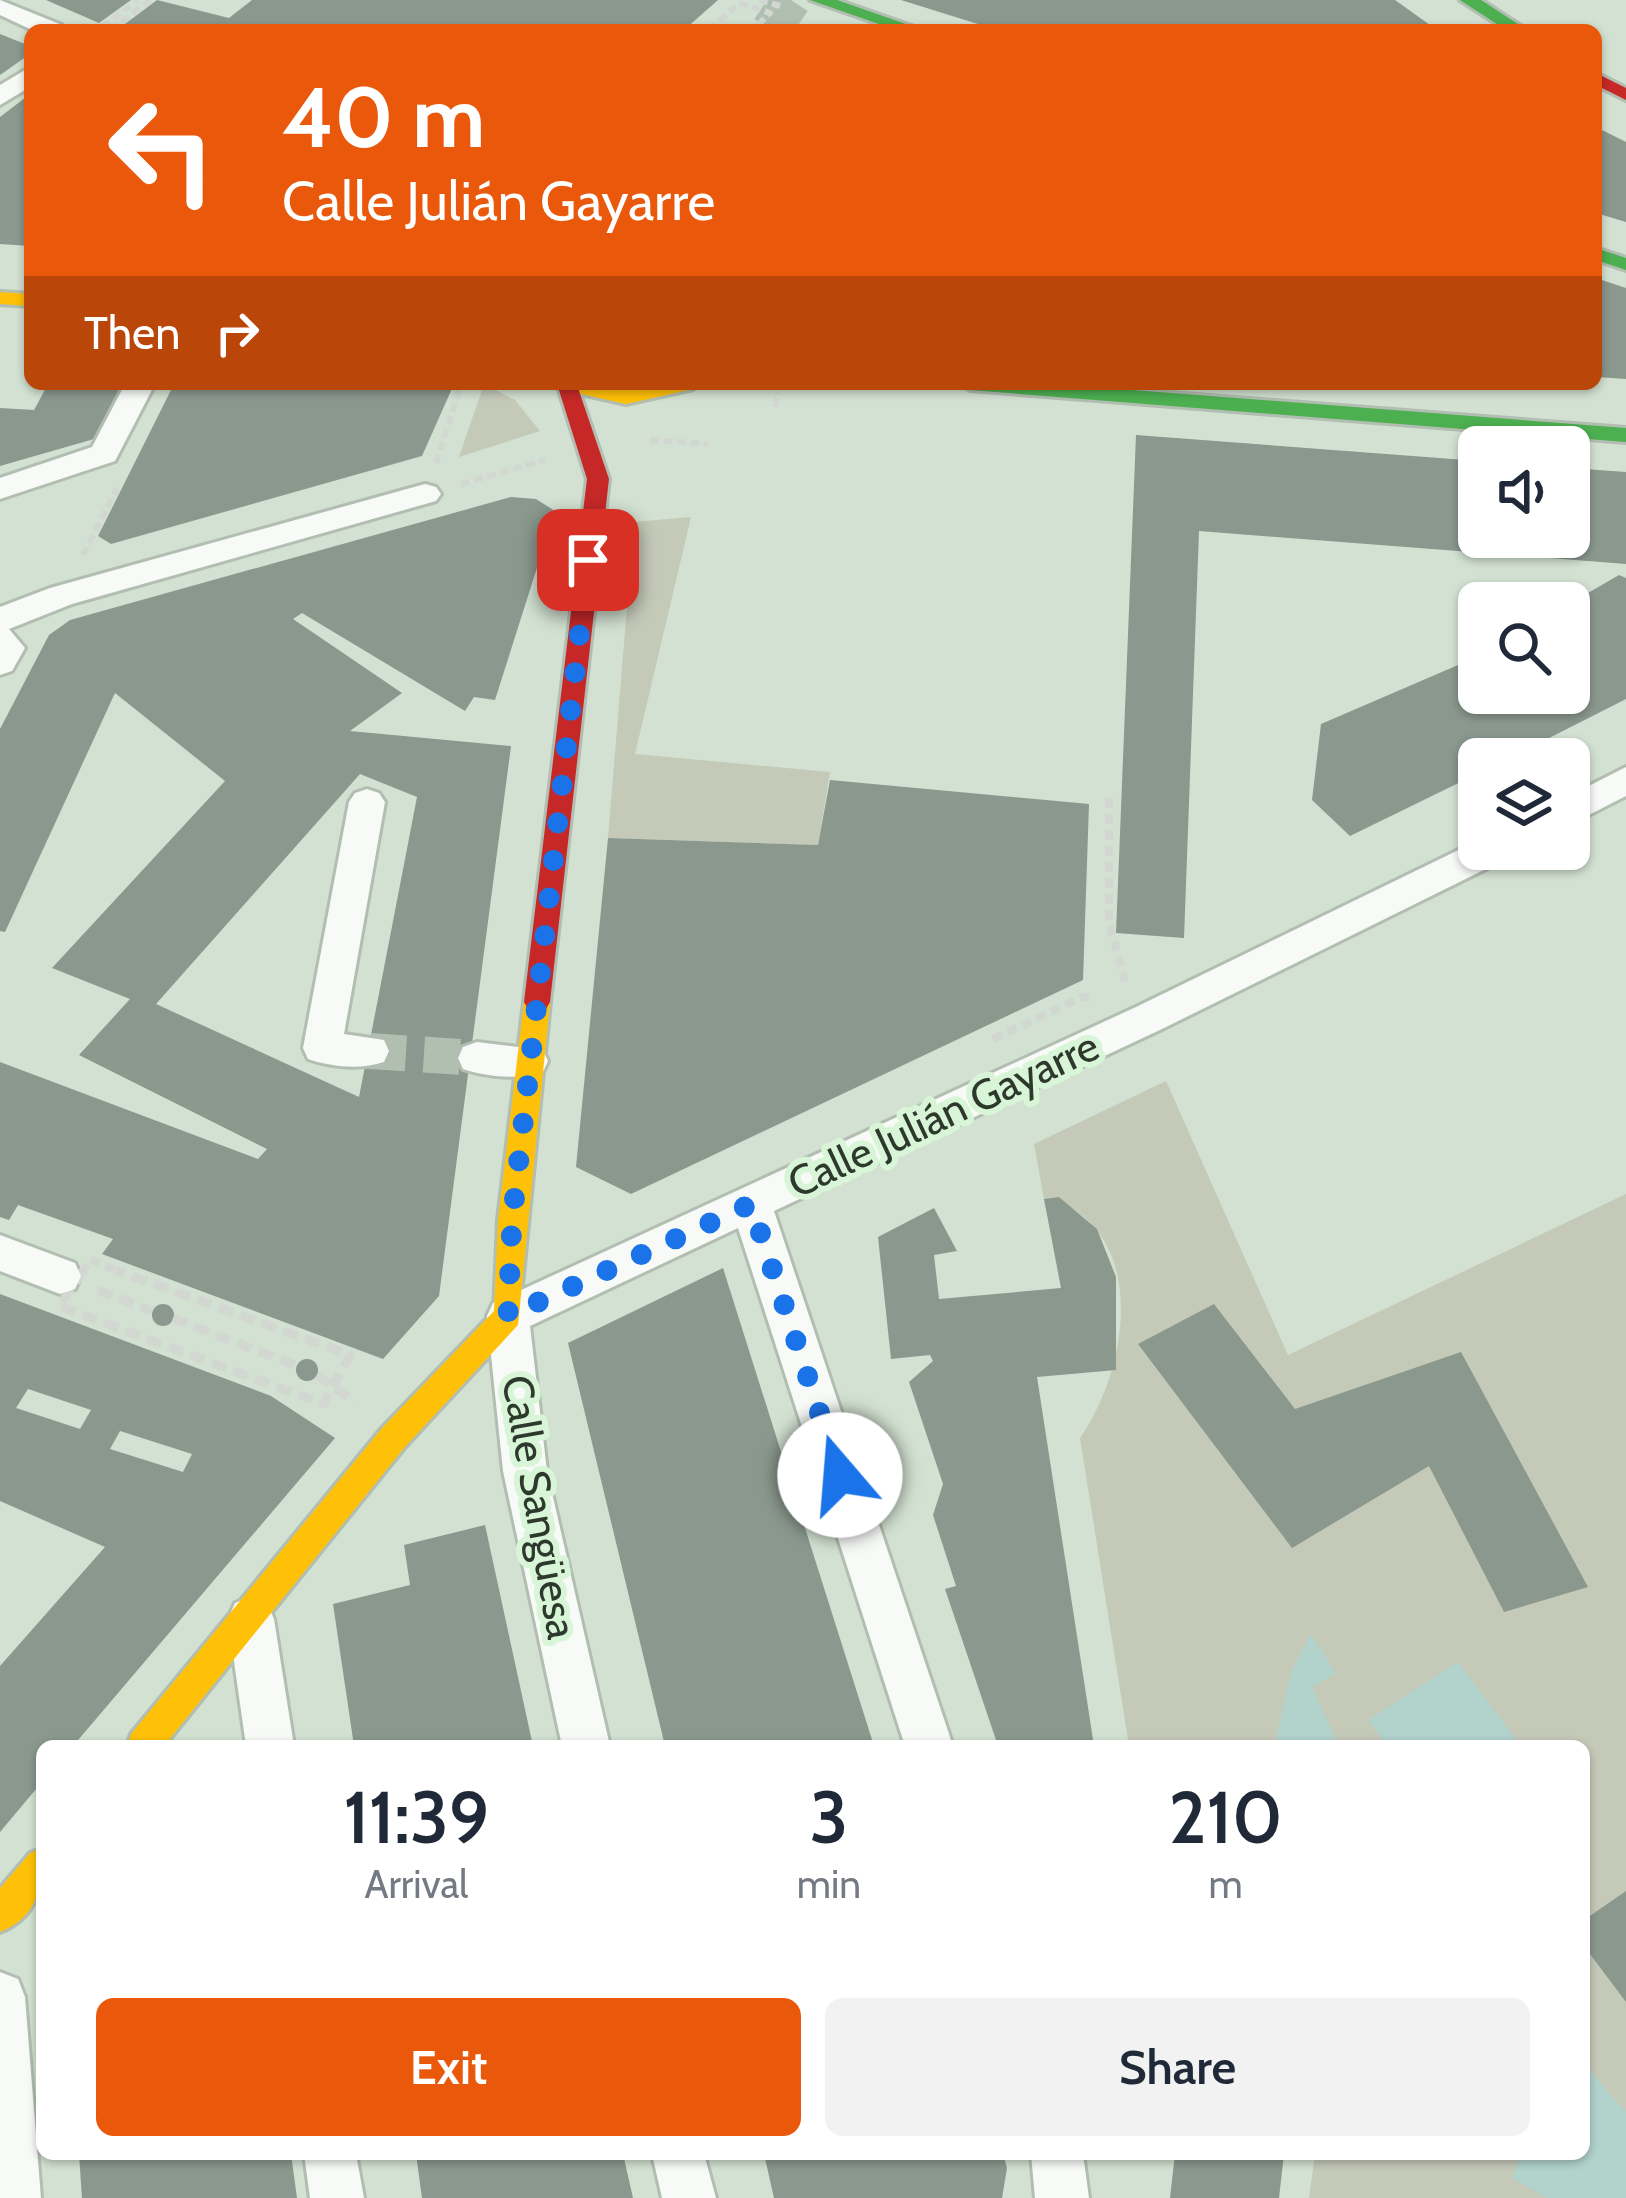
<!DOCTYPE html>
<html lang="en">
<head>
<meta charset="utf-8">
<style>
	:root { --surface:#fff; --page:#f2f2f3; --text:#1f2937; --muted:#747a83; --accent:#ea580c }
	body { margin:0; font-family:Cabin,sans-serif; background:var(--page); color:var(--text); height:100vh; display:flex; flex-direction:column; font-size:45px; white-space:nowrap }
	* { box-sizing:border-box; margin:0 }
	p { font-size:39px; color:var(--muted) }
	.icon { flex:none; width:66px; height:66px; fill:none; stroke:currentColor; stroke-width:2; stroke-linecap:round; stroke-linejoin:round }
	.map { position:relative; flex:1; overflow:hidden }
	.drawer { position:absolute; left:36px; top:1740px; width:1554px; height:420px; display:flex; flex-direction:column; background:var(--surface); border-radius:18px; box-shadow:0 3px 9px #0004 }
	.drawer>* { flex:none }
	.hud { position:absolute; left:24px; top:24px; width:1578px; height:366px; border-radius:18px; box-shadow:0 3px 9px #0004; background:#ea580c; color:#fff; overflow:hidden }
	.controls { position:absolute; left:1458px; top:426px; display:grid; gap:24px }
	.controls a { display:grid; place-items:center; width:132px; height:132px; border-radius:18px; background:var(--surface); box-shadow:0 3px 9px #0004; font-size:60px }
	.pin { position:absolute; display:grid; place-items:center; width:102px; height:102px; color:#fff; margin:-51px; border-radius:24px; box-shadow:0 6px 18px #0006 }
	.me { position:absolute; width:132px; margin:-66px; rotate:342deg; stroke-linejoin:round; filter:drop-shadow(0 0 9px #0008) }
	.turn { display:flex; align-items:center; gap:42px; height:252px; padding:0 60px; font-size:54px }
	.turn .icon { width:156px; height:156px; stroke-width:2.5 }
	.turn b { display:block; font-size:84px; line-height:102px }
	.then { display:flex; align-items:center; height:114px; padding:0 60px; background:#0003; gap:24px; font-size:45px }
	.eta { display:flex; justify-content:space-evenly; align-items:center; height:204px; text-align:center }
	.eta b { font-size:72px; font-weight:600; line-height:84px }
	.button { display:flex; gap:24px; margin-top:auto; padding:24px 60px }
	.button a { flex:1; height:138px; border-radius:18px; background:var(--accent); color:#fff; font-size:48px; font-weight:600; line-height:138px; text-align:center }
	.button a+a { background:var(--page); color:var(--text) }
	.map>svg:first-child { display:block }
</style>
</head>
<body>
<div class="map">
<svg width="1626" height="2198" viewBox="0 0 1626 2198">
	<rect width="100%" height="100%" fill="#d2e1d1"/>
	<g fill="#c5c9b8">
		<polygon points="484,384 515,400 540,431 459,457"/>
		<polygon points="691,517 635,754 830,772 818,845 608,838 634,522"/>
		<path d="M1166,1081L1288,1355L1626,1194V2198H1309L1315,2154H1584V1746H1129L1080,1438C1118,1384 1142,1284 1095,1228C1085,1216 1070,1207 1059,1197L1044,1199L1034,1144Z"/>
	</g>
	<g fill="#b2d2cc">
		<polygon points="1311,1634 1336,1673 1312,1687 1339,1746 1274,1746 1292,1669"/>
		<polygon points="1458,1662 1521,1746 1387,1746 1368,1720"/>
		<polygon points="1584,2064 1626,2112 1626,2198 1547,2198 1512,2178 1521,2154 1584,2154"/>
	</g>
	<g fill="#8a988e" fill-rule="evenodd">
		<polygon points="46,0 131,0 99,23"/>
		<polygon points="157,0 229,18 252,0 718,0 684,30 117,30"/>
		<polygon points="901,0 1395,0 1437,30 997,30"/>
		<polygon points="0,34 30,46 30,54 0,75"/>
		<polygon points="30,94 30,246 0,244 0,117"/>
		<polygon points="1596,127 1626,142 1626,222 1596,213"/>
		<polygon points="1596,278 1626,288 1626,379 1596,377"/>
		<polygon points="48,384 122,384 94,439 0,466 0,408 34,410"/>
		<polygon points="174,384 454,384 422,456 111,544 98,536"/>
		<polygon points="1136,435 1479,461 1479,537 1569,537 1569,468 1626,472 1626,564 1199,531 1184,938 1116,933"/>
		<path d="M511,497L536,499L555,511L495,700L474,697L465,711L302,613L293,619L402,693L350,731L511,746L439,1296L383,1359L102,1254L113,1239L18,1205L9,1220L0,1217V1062L258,1159L267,1149L79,1055L130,999L52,968L225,781L115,693L5,932L0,931V729L49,635L70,620ZM360,774L417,797L359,1097L156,1004Z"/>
		<polygon points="1619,575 1626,578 1626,699 1508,759 1479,759 1479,773 1350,836 1312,800 1321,724 1479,656 1479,693 1569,693 1569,604"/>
		<polygon points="830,780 1089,804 1083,980 631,1194 576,1167 608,838 818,845"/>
		<polygon points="1059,1197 1097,1229 1116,1277 1116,1370 1037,1377 1094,1746 998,1746 945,1589 956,1586 933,1515 943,1484 909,1382 933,1361 930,1355 891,1359 878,1237 934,1208 957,1251 934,1255 939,1299 1061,1288 1044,1199"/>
		<polygon points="723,1268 812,1550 874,1746 665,1746 568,1343"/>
		<path d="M0,1294L271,1396L335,1438L73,1746H42V1782L0,1832V1666L105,1547L0,1501ZM28,1389L91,1410L80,1429L16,1408ZM120,1431L192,1454L183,1472L110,1449Z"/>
		<polygon points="1214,1304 1295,1409 1461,1352 1588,1587 1504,1612 1429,1466 1292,1548 1138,1344"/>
		<circle cx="163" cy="1315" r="11"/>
		<circle cx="307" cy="1370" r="11"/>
		<polygon points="485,1525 533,1746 354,1746 333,1604 410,1585 404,1545"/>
		<polygon points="1626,1891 1626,2002 1584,1946 1584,1920"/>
		<polygon points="79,2154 291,2154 297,2198 82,2198"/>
		<polygon points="416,2154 623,2154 633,2198 422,2198"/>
		<polygon points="764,2154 1003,2154 1007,2168 1002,2198 774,2198"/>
		<polygon points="1175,2154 1284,2154 1279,2198 1170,2198"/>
	</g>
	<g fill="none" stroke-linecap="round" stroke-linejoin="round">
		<polyline stroke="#b1bfb0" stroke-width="36" stroke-dasharray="36 18" stroke-linecap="butt" points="370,1051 477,1058"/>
		<polyline stroke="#b1bfb0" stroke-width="40" stroke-dasharray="40 21" stroke-linecap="butt" points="771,30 791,0"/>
		<g stroke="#b2beb1" stroke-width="6">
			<g id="street">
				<polygon points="0,0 62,25 66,30 32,30 0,15"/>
				<polygon points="30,67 30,87 0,105 0,85"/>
				<polygon points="125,384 155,384 115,461 0,499 0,478 92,447"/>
				<polygon points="425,484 436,487 441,494 436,501 72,604 9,629 25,648 12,671 0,675 0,607 50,588"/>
				<polygon points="1626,767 1626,796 1569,825 1569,796"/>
				<path d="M367,789L379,793L385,802L344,1034L384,1040L389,1051L384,1062C361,1070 331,1067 308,1059L303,1048L349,802L355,793Z"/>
				<polygon points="1479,840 1479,849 1511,849 1506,859 1162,1029 774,1211 953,1746 905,1746 738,1228 530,1326 547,1471 610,1746 562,1746 503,1471 487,1316 493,1303 1136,1007"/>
				<path d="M477,1042L543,1050L548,1061L543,1072C519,1080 487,1077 463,1069L458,1058L463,1047Z"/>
				<polygon points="0,1235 75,1263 81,1276 75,1289 60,1294 0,1271"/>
				<polygon points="251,1597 267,1603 274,1619 294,1746 246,1746 228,1619 235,1603"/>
				<polygon points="0,1972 18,1979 25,1997 41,2198 0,2198"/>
				<polygon points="304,2154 356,2154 364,2198 310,2198"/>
				<polygon points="652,2154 704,2154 716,2198 662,2198"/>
				<polygon points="1031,2154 1083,2154 1089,2198 1035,2198"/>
			</g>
		</g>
		<g stroke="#b2beb1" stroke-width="6">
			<g id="fast">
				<polygon points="810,0 837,0 923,30 896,30"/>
				<polygon points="1460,0 1481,0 1527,30 1506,30"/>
				<polygon points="1596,248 1626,258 1626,270 1596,260"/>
				<polygon points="960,384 1054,384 1626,428 1626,442 970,390"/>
			</g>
		</g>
		<g stroke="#b2beb1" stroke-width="6">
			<g id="slow">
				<polygon points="0,292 30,294 30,306 0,304"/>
				<polygon points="556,384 596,384 626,390 656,384 696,384 693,389 626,404 559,389"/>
				<polygon points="537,992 546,995 550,1002 518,1325 404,1448 164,1746 127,1746 131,1734 382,1428 494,1311 498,1220 524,1002 528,995"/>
				<path d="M42,1848C42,1885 40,1916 0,1932V1888L30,1853Z"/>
			</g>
		</g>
		<g stroke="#b2beb1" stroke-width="6">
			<g id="jam">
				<polygon points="1596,73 1626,88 1626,100 1596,85"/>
				<polygon points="557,384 577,385 609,479 550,1002 546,1009 528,1009 524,1002 587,479"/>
			</g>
		</g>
		<g stroke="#d2d7d2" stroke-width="6" stroke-dasharray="9 4.5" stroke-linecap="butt">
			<polyline points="759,0 780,6"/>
			<polyline points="102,27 138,0"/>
			<polyline points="111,30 151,0"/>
			<polyline points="709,30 739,3 770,13 753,30"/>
			<polyline points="775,407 778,393"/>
			<polyline points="650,440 708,444"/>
			<polyline points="436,463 461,384"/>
			<polyline points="461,484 545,460"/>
			<polyline points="83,555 117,488"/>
		</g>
		<g stroke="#d2d7d2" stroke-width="8" stroke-dasharray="10 6" stroke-linecap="butt">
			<polyline points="1109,798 1109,922 1126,986"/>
			<polyline points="993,1039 1082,997 1094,998"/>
			<polyline points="82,1273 90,1260 124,1273"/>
		</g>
		<g stroke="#d2d7d2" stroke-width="9" stroke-dasharray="15 8" stroke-linecap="butt">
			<polyline points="84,1270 59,1306 323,1404 350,1355 116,1270"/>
			<polyline points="98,1290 152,1311"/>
			<polyline points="173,1318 297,1366"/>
			<polyline points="317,1375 355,1402"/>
		</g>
		<use href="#street" fill="#f8faf8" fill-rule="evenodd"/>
		<use href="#fast" fill="#4caf50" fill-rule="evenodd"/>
		<use href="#slow" fill="#ffc107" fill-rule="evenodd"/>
		<use href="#jam" fill="#c62828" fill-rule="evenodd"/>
	</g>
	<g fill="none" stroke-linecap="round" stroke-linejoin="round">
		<polyline stroke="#1a73e8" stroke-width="21" stroke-dasharray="0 37.8" points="588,560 512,1220 508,1316 751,1204 840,1475"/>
	</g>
	<g text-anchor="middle" stroke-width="12" stroke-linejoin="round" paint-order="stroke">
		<g font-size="42" fill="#2e392d" stroke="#d9f5d7">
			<text transform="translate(943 1114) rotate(-25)" y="15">Calle Julián Gayarre</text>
			<text transform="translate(540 1507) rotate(80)" y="15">Calle Sangüesa</text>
		</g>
	</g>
</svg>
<div class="controls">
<a><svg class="icon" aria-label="sound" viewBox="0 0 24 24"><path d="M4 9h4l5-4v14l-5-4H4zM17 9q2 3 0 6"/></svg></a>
<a><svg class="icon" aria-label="search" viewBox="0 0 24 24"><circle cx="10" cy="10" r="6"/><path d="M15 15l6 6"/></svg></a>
<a><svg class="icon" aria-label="layers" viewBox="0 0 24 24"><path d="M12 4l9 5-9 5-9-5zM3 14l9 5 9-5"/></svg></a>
</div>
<div class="pin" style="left:588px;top:560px;background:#d93025"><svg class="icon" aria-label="arrive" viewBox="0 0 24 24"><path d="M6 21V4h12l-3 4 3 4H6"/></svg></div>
<svg class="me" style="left:840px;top:1475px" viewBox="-20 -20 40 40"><circle r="19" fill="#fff"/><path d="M0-13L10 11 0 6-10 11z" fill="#1a73e8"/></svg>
<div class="hud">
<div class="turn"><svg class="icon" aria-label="left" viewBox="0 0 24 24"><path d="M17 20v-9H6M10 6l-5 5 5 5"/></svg><div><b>40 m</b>Calle Julián Gayarre</div></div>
<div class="then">Then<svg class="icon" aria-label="right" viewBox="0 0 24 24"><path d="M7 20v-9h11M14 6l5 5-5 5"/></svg></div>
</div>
<section class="drawer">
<div class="eta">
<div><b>11:39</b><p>Arrival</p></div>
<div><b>3</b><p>min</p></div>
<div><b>210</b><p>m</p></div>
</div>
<div class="button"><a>Exit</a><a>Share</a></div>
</section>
</div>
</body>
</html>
